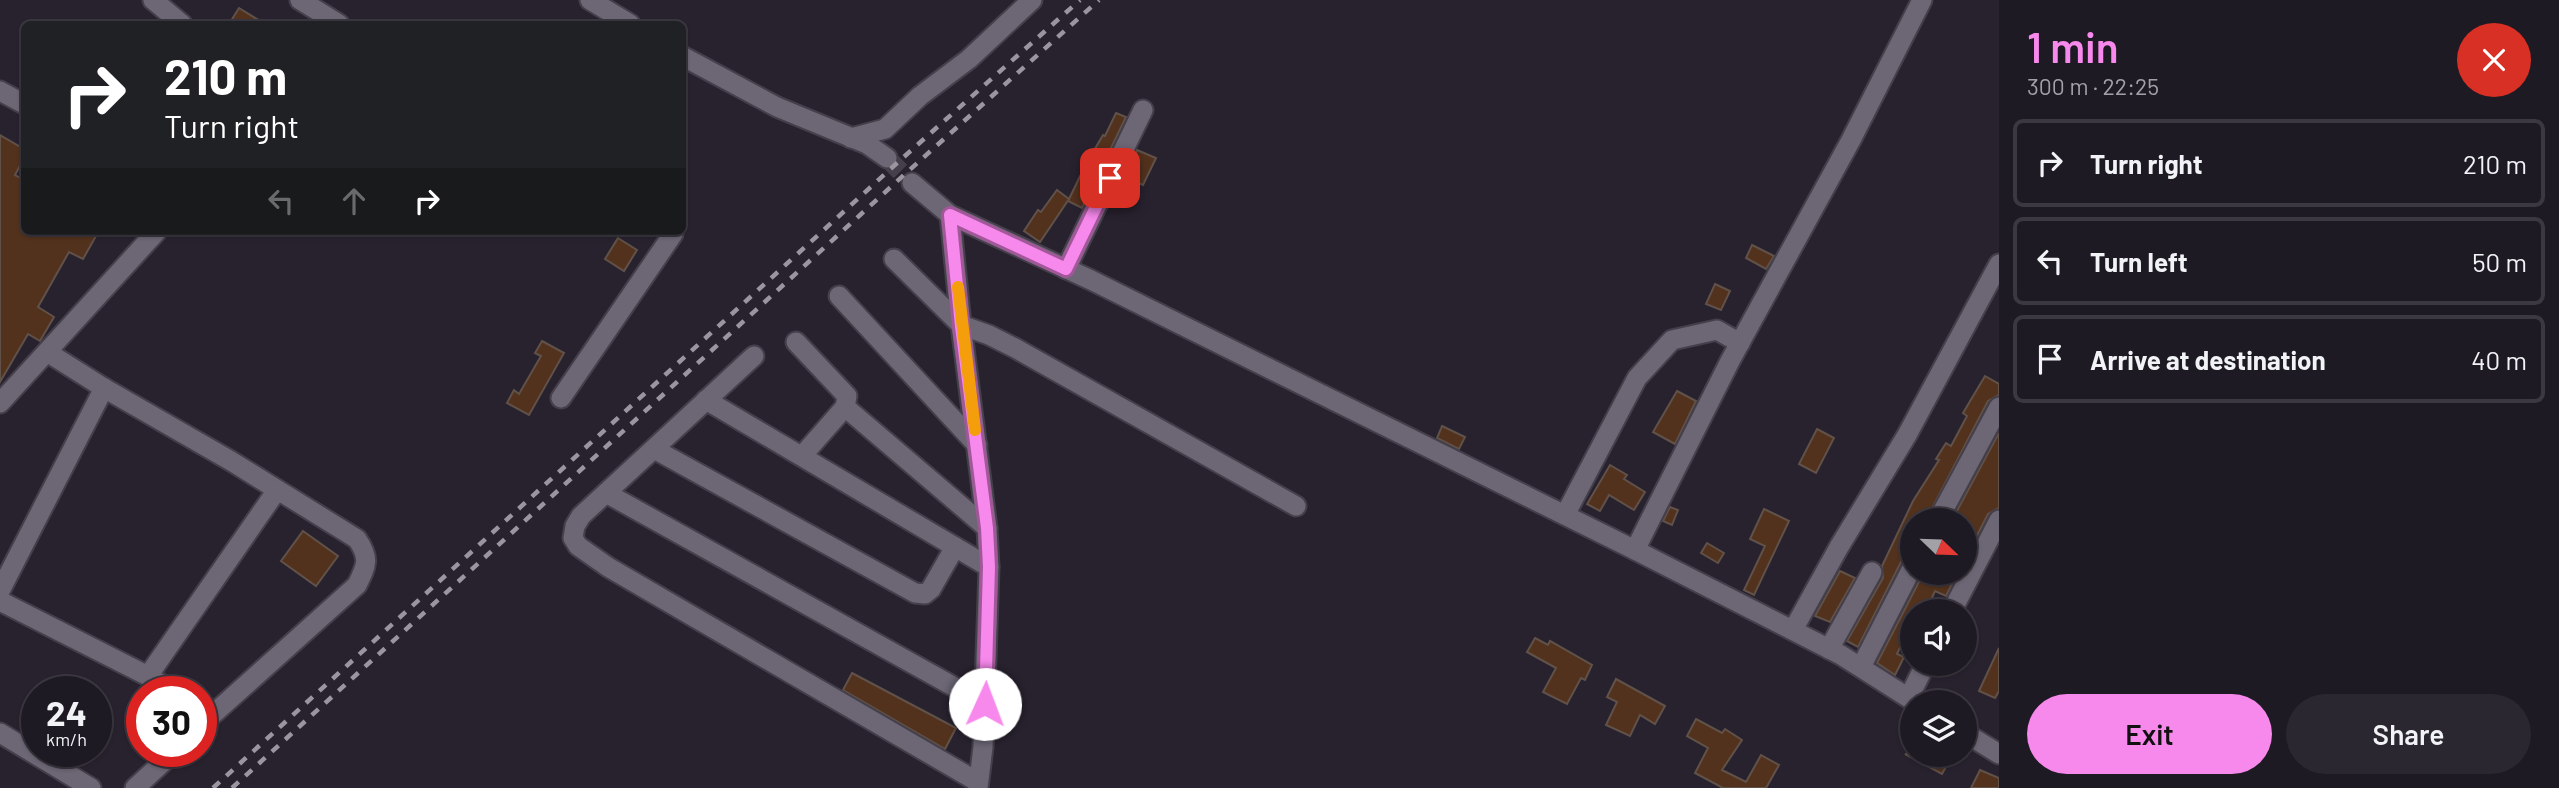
<!DOCTYPE html>
<html lang="en">
<head>
<meta charset="utf-8">
<style>
	:root { --surface:#1e1a23; --page:#2b2730; --text:#f1f3f6; --muted:#a1a1a6; --line:#3c3841; --accent:#f788ec }
	body { margin:0; font-family:Barlow,sans-serif; background:var(--page); color:var(--text); height:100vh; display:flex; flex-direction:column; font-size:26px; white-space:nowrap }
	* { box-sizing:border-box; margin:0 }
	p { font-size:23px; color:var(--muted) }
	.icon { flex:none; width:38px; height:38px; fill:none; stroke:currentColor; stroke-width:2; stroke-linecap:round; stroke-linejoin:round }
	.map { position:relative; flex:1; overflow:hidden }
	.side { display:flex; flex-direction:column; background:var(--surface); width:560px }
	.side>* { flex:none }
	.guide { position:absolute; left:21px; top:21px; width:665px; height:214px; border-radius:10px; box-shadow:0 2px 5px #0004,0 0 0 2px var(--line); background:#202124; color:#fff; overflow:hidden }
	.needle { width:46px; rotate:113deg }
	.fabs { position:absolute; left:1900px; top:508px; display:grid; gap:14px }
	.fabs a { display:grid; place-items:center; width:77px; height:77px; border-radius:50%; background:var(--surface); box-shadow:0 2px 5px #0004,0 0 0 2px var(--line); font-size:35px }
	.speed { position:absolute; left:21px; top:676px; display:flex; gap:14px; font-size:35px; font-weight:700; text-align:center }
	.speed>* { display:grid; place-content:center; width:91px; height:91px; border-radius:50%; background:var(--surface); box-shadow:0 2px 5px #0004,0 0 0 2px var(--line); line-height:1 }
	.speed small { font-size:18px; font-weight:400 }
	.speed .limit { border:10px solid #d22; background:#fff; color:#111 }
	.pin { position:absolute; display:grid; place-items:center; width:60px; height:60px; color:#fff; margin:-30px; border-radius:14px; box-shadow:0 4px 10px #0006 }
	.me { position:absolute; width:77px; margin:-38px; rotate:2deg; stroke-linejoin:round; filter:drop-shadow(0 0 5px #0008) }
	.turn { display:flex; align-items:center; gap:24px; height:147px; padding:0 28px; font-size:32px }
	.turn .icon { width:91px; height:91px; stroke-width:2.5 }
	.turn b { display:block; font-size:49px; line-height:60px }
	.lanes { display:flex; align-items:center; height:66px; padding:0 28px; background:#0003; justify-content:center; gap:35px; direction:ltr }
	.lanes .off { opacity:.35 }
	.round { display:grid; place-items:center; flex:none; width:74px; height:74px; border-radius:37px; background:var(--page) }
	.summary { display:flex; align-items:center; justify-content:space-between; height:119px; padding:0 28px }
	h1 { font-size:42px; font-weight:600; line-height:52px; color:var(--accent) }
	.cta { display:flex; gap:14px; margin-top:auto; padding:14px 28px }
	.cta a { flex:1; height:80px; border-radius:42px; background:var(--accent); color:#111; font-size:28px; font-weight:600; line-height:80px; text-align:center }
	.cta a+a { background:var(--page); color:var(--text) }
	ul { padding:0; list-style:none }
	li { display:flex; align-items:center; gap:21px; height:88px; margin:0 14px 10px; padding:0 14px; border:4px solid var(--line); border-radius:10px }
	li div { flex:1 }
	li b { display:block; font-size:26px }
	li em { font-style:normal }
	main { display:flex; flex:1; min-height:0 }
	.map>svg:first-child { display:block }
</style>
</head>
<body>
<main>
<div class="map">
<svg width="1999" height="788" viewBox="0 0 1999 788">
	<rect width="100%" height="100%" fill="#28222f"/>
	<g fill="#53321d" stroke="#605149" stroke-width="2">
		<polygon points="239,8 265,24 229,24"/>
		<polygon points="1116,113 1126,117 1082,208 1068,201 1086,164 1103,135 1105,136"/>
		<polygon points="0,135 24,149 24,158 15,175 24,180 24,231 87,231 96,236 83,259 69,252 38,307 54,317 40,341 28,334 0,382"/>
		<polygon points="1137,150 1156,158 1143,185 1124,177"/>
		<polygon points="1057,190 1069,199 1040,242 1024,231 1038,210 1041,212"/>
		<polygon points="618,238 637,250 624,271 605,259"/>
		<polygon points="1752,245 1774,256 1766,269 1746,258"/>
		<polygon points="1715,284 1730,291 1721,310 1706,304"/>
		<polygon points="542,341 564,353 529,415 507,403 514,390 519,394 541,356 535,353"/>
		<polygon points="1985,376 1999,384 1999,395 1988,401 1926,520 1913,520 1913,554 1902,560 1858,647 1847,641 1883,578 1882,566 1913,501 1939,460 1936,459 1946,443 1951,446 1967,416 1963,413"/>
		<polygon points="1677,391 1696,401 1675,444 1653,432"/>
		<polygon points="1442,426 1465,437 1459,449 1437,438"/>
		<polygon points="1817,429 1834,438 1816,473 1799,464"/>
		<polygon points="1999,433 1999,508 1988,514 1965,559 1965,520 1952,520"/>
		<polygon points="1610,465 1627,475 1624,479 1645,492 1634,510 1609,495 1600,511 1587,504"/>
		<polygon points="1670,507 1678,510 1672,525 1663,521"/>
		<polygon points="1764,509 1789,521 1754,595 1744,590 1765,546 1750,539"/>
		<polygon points="303,531 338,556 316,586 281,561"/>
		<polygon points="1707,543 1724,553 1718,563 1701,553"/>
		<polygon points="1840,571 1855,578 1830,622 1815,616"/>
		<polygon points="1924,572 1958,572 1946,596 1935,591 1926,611 1913,611 1913,620 1897,654 1904,657 1895,675 1877,663"/>
		<polygon points="1535,638 1548,645 1550,641 1592,665 1585,680 1581,678 1567,704 1543,692 1556,668 1527,652"/>
		<polygon points="1999,648 1999,691 1995,698 1979,691"/>
		<polygon points="852,673 956,728 945,749 843,690"/>
		<polygon points="1616,679 1665,706 1655,724 1640,715 1630,736 1606,725 1617,702 1607,697"/>
		<polygon points="1696,719 1722,733 1725,729 1742,740 1722,770 1746,782 1761,755 1779,765 1766,788 1723,788 1695,773 1708,748 1687,736"/>
		<polygon points="1905,754 1953,754 1942,774"/>
		<polygon points="1980,770 1999,778 1999,788 1971,788"/>
	</g>
	<g fill="none" stroke-linecap="round" stroke-linejoin="round">
		<polyline stroke="#443f4b" stroke-width="19" stroke-dasharray="19 10" stroke-linecap="butt" points="887,158 912,183"/>
		<g stroke="#443f4a" stroke-width="23">
			<g id="minor">
				<polyline points="153,0 182,24"/>
				<polyline points="300,0 339,24"/>
				<polyline points="590,0 630,24"/>
				<polyline points="682,56 777,107 867,144 887,158"/>
				<polyline points="0,91 24,104"/>
				<polyline points="851,138 885,129 920,96 969,59 1032,0"/>
				<polyline points="912,183 950,215 1091,280 1635,550 1841,655 1915,702"/>
				<polyline points="950,215 961,325 987,528 989,567 983,747 978,788"/>
				<polyline points="894,259 961,325 989,335 1015,348 1296,506"/>
				<polyline points="1066,269 1143,110"/>
				<polyline points="839,296 977,445"/>
				<polyline points="796,342 847,396 845,407 802,456"/>
				<path d="M47,352L104,388L231,461L357,539C370,558 367,565 357,585L201,725"/>
				<polyline points="754,356 581,516 575,526 573,538 578,546 608,567 978,782"/>
				<polyline points="561,398 673,234 668,231"/>
				<polyline points="706,400 989,567"/>
				<polyline points="0,403 157,231"/>
				<polyline points="845,407 987,528"/>
				<polyline points="654,449 915,593 925,594 931,589 955,547"/>
				<polyline points="606,493 985,704"/>
				<polyline points="1565,515 1637,378 1672,340 1717,330 1740,343"/>
				<polyline points="1938,520 1999,407"/>
				<polyline points="1635,550 1730,361 1851,140 1922,0"/>
				<polyline points="0,591 104,388"/>
				<polyline points="0,601 148,676 172,691"/>
				<polyline points="1952,611 1999,520"/>
				<polyline points="1793,630 1839,547 1907,435 1999,264"/>
				<polyline points="1829,649 1872,572"/>
				<polyline points="1861,667 1913,566"/>
				<polyline points="148,676 277,490"/>
				<polyline points="1909,697 1926,663"/>
				<polyline points="0,733 91,788"/>
				<polyline points="1965,733 1999,754"/>
				<polyline points="135,788 175,751"/>
			</g>
		</g>
		<use href="#minor" stroke="#6c6675" stroke-width="19"/>
		<g stroke="#9a959f" stroke-width="4.5" stroke-dasharray="9 9" stroke-linecap="butt">
			<polyline points="213,788 897,163 1080,0"/>
			<polyline points="232,788 905,174 1099,0"/>
		</g>
	</g>
	<g fill="none" stroke-linecap="round" stroke-linejoin="round">
		<g stroke="#a15899" stroke-width="18">
			<polyline id="route" points="985,704 989,567 987,528 961,326 950,215 1066,269 1110,178"/>
		</g>
		<use href="#route" stroke="#f788ec" stroke-width="12"/>
		<polyline stroke="#f59e0b" stroke-width="12" points="958,287 975,430"/>
	</g>
</svg>
<div class="fabs">
<a><svg class="needle" viewBox="-14 -14 28 28"><path d="M0-13l5 13h-10z" fill="#e53935"/><path d="M0 13l5-13h-10z" fill="#a1a1a6"/></svg></a>
<a><svg class="icon" aria-label="sound" viewBox="0 0 24 24"><path d="M4 9h4l5-4v14l-5-4H4zM17 9q2 3 0 6"/></svg></a>
<a><svg class="icon" aria-label="layers" viewBox="0 0 24 24"><path d="M12 4l9 5-9 5-9-5zM3 14l9 5 9-5"/></svg></a>
</div>
<div class="speed"><div>24<small>km/h</small></div><div class="limit">30</div></div>
<div class="pin" style="left:1110px;top:178px;background:#d93025"><svg class="icon" aria-label="arrive" viewBox="0 0 24 24"><path d="M6 21V4h12l-3 4 3 4H6"/></svg></div>
<svg class="me" style="left:985px;top:704px" viewBox="-20 -20 40 40"><circle r="19" fill="#fff"/><path d="M0-13L10 11 0 6-10 11z" fill="#f788ec"/></svg>
<div class="guide">
<div class="turn"><svg class="icon" aria-label="right" viewBox="0 0 24 24"><path d="M7 20v-9h11M14 6l5 5-5 5"/></svg><div><b>210 m</b>Turn right</div></div>
<div class="lanes"><svg class="icon off" aria-label="left" viewBox="0 0 24 24"><path d="M17 20v-9H6M10 6l-5 5 5 5"/></svg><svg class="icon off" aria-label="ahead" viewBox="0 0 24 24"><path d="M12 20V5M6 11l6-6 6 6"/></svg><svg class="icon" aria-label="right" viewBox="0 0 24 24"><path d="M7 20v-9h11M14 6l5 5-5 5"/></svg></div>
</div>
</div>
<section class="side">
<div class="summary"><div><h1>1 min</h1><p>300 m · 22:25</p></div><a class="round" style="background:#d93025;color:#fff"><svg class="icon" aria-label="close" viewBox="0 0 24 24"><path d="M6 6l12 12M18 6L6 18"/></svg></a></div>
<ul>
<li><svg class="icon" aria-label="right" viewBox="0 0 24 24"><path d="M7 20v-9h11M14 6l5 5-5 5"/></svg><div><b>Turn right</b></div><em>210 m</em></li>
<li><svg class="icon" aria-label="left" viewBox="0 0 24 24"><path d="M17 20v-9H6M10 6l-5 5 5 5"/></svg><div><b>Turn left</b></div><em>50 m</em></li>
<li><svg class="icon" aria-label="arrive" viewBox="0 0 24 24"><path d="M6 21V4h12l-3 4 3 4H6"/></svg><div><b>Arrive at destination</b></div><em>40 m</em></li>
</ul>
<div class="cta"><a>Exit</a><a>Share</a></div>
</section>
</main>
</body>
</html>
